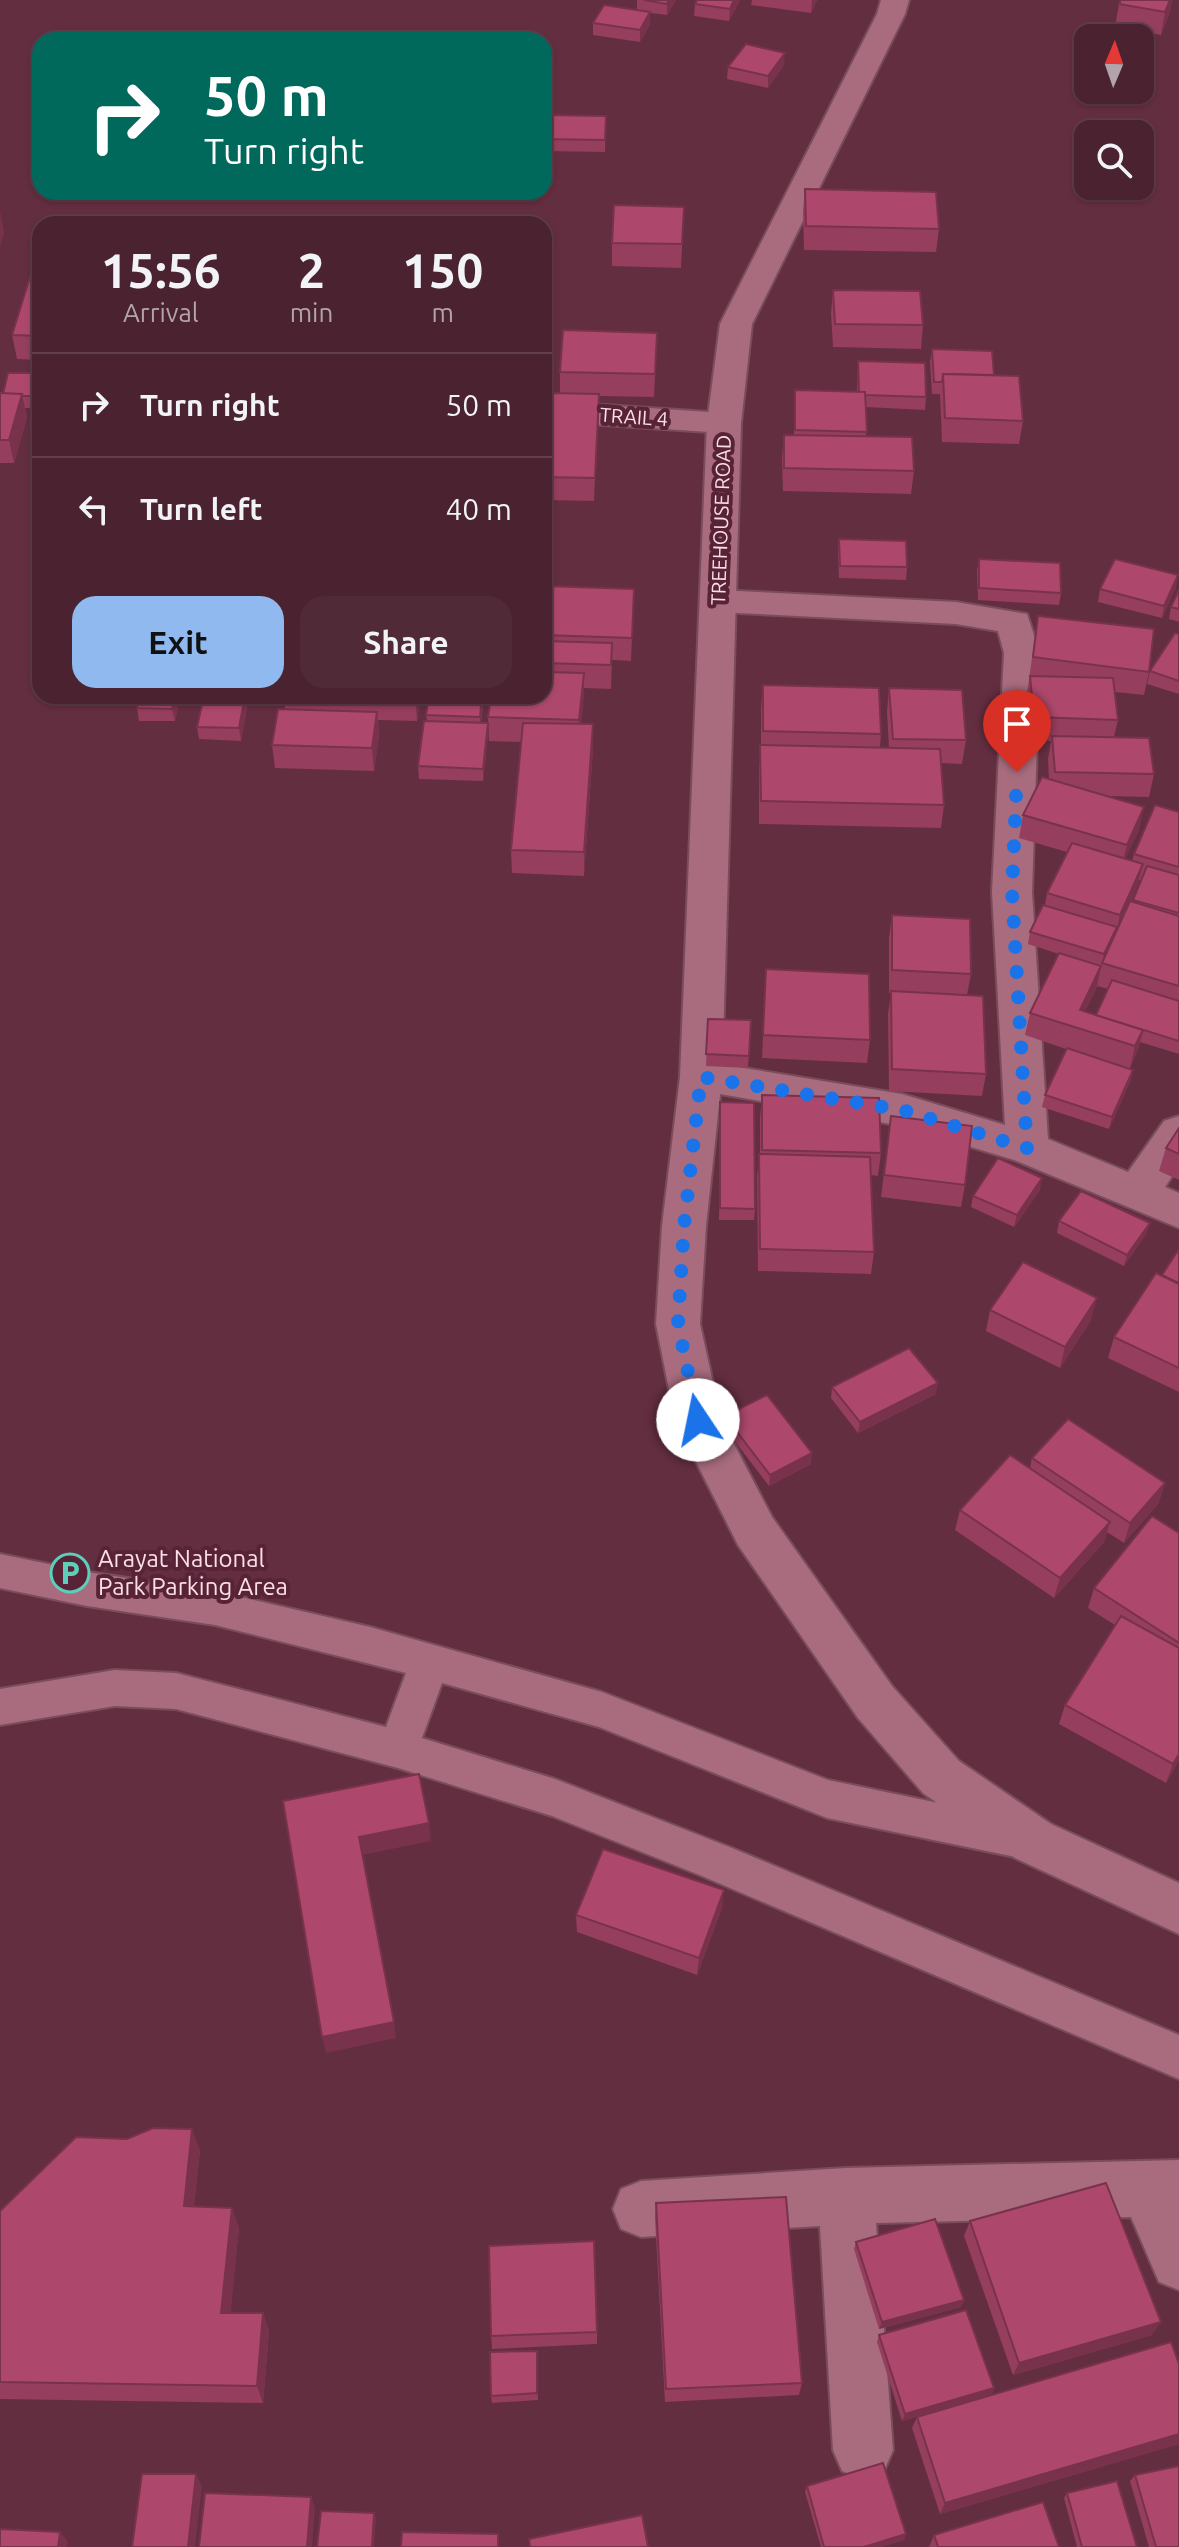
<!DOCTYPE html>
<html lang="en">
<head>
<meta charset="utf-8">
<style>
	:root { --surface:#4a2230; --page:#512a38; --text:#f1f3f6; --muted:#b2a4ab; --line:#613f4c; --accent:#90b9f0 }
	body { margin:0; font-family:Ubuntu,sans-serif; background:var(--page); color:var(--text); height:100vh; display:flex; flex-direction:column; font-size:30px; white-space:nowrap }
	* { box-sizing:border-box; margin:0 }
	p { font-size:26px; color:var(--muted) }
	.icon { flex:none; width:44px; height:44px; fill:none; stroke:currentColor; stroke-width:2; stroke-linecap:round; stroke-linejoin:round }
	.map { position:relative; flex:1; overflow:hidden }
	.drawer { position:absolute; left:32px; top:216px; width:520px; height:488px; display:flex; flex-direction:column; background:var(--surface); border-radius:24px; box-shadow:0 2px 6px #0004,0 0 0 2px var(--line) }
	.drawer>* { flex:none }
	.guide { position:absolute; left:32px; top:32px; width:520px; height:168px; border-radius:24px; box-shadow:0 2px 6px #0004,0 0 0 2px var(--line); background:#00695c; color:#fff; overflow:hidden }
	.needle { width:52px; rotate:2deg }
	.controls { position:absolute; left:1074px; top:24px; display:grid; gap:16px }
	.controls a { display:grid; place-items:center; width:80px; height:80px; border-radius:16px; background:var(--surface); box-shadow:0 2px 6px #0004,0 0 0 2px var(--line); font-size:40px }
	.pin { position:absolute; display:grid; place-items:center; width:68px; height:68px; color:#fff; margin:-82px -34px; border-radius:50% 50% 50% 0; rotate:-45deg; box-shadow:0 0 8px #0007 }
	.pin .icon { rotate:45deg }
	.me { position:absolute; width:88px; margin:-44px; rotate:349deg; stroke-linejoin:round; filter:drop-shadow(0 0 6px #0008) }
	.turn { display:flex; align-items:center; gap:28px; height:168px; padding:0 40px; font-size:36px }
	.turn .icon { width:104px; height:104px; stroke-width:2.5 }
	.turn b { display:block; font-size:56px; line-height:68px }
	.eta { display:flex; justify-content:space-evenly; align-items:center; height:136px; text-align:center }
	.eta b { font-size:48px; font-weight:600; line-height:56px }
	.button { display:flex; gap:16px; margin-top:auto; padding:16px 40px }
	.button a { flex:1; height:92px; border-radius:24px; background:var(--accent); color:#111; font-size:32px; font-weight:600; line-height:92px; text-align:center }
	.button a+a { background:var(--page); color:var(--text) }
	ul { padding:0; list-style:none }
	li { display:flex; align-items:center; gap:24px; height:104px; padding:0 40px; border-top:2px solid var(--line) }
	li div { flex:1 }
	li b { display:block; font-size:30px }
	li em { font-style:normal }
	.map>svg:first-child { display:block }
</style>
</head>
<body>
<div class="map">
<svg width="1179" height="2547" viewBox="0 0 1179 2547">
	<rect width="100%" height="100%" fill="#632e40"/>
	<g fill="none" stroke-linecap="round" stroke-linejoin="round">
		<g stroke="#794d5c" stroke-width="4">
			<polygon id="service" points="0,1554 87,1572 215,1591 370,1627 602,1692 828,1780 1020,1820 1035,1825 1041,1839 1035,1853 1020,1858 827,1818 599,1727 442,1683 422,1738 555,1779 732,1848 1179,2035 1179,2079 702,1876 552,1816 398,1768 176,1709 115,1706 0,1725 0,1689 115,1670 176,1673 386,1727 406,1673 215,1625 87,1606 0,1588"/>
		</g>
		<g stroke="#794d5c" stroke-width="4">
			<g id="minor">
				<polygon points="544,401 724,413 736,416 741,423 736,430 724,433 544,421"/>
				<polygon points="718,590 956,602 1027,614 1040,653 1032,892 1048,1139 1128,1172 1164,1121 1179,1116 1179,1166 1165,1187 1179,1193 1179,1228 1014,1160 902,1126 686,1088 680,1077 686,1066 701,1061 902,1094 1005,1125 992,892 1004,653 998,631 956,624 718,612 705,609 700,601 705,593"/>
				<polygon points="1179,2160 1179,2290 1159,2282 1131,2217 876,2223 893,2450 884,2471 863,2480 842,2471 833,2450 820,2226 641,2237 621,2229 613,2209 621,2189 641,2181 846,2168"/>
			</g>
		</g>
		<g stroke="#794d5c" stroke-width="4">
			<polygon id="tertiary" points="881,0 909,0 905,14 752,324 741,423 722,1077 706,1226 700,1324 721,1419 772,1517 892,1686 959,1761 1051,1824 1179,1883 1179,1934 1015,1858 923,1793 858,1718 738,1545 675,1420 656,1324 662,1226 680,1077 707,423 720,324 877,14"/>
		</g>
		<use href="#service" fill="#a86c7e" fill-rule="evenodd"/>
		<use href="#minor" fill="#a86c7e" fill-rule="evenodd"/>
		<use href="#tertiary" fill="#a86c7e" fill-rule="evenodd"/>
	</g>
	<g fill="#953e5d" fill-rule="evenodd">
		<polygon points="637,0 676,0 667,15 650,13 650,24 640,42 593,35 593,23 637,10"/>
		<polygon points="697,0 740,0 729,21 694,16 695,4"/>
		<polygon points="752,0 817,0 811,13 751,5"/>
		<polygon points="1121,0 1172,0 1170,11 1161,35 1115,27 1119,4"/>
		<polygon points="784,65 768,88 727,79 728,67"/>
		<polygon points="544,115 606,116 605,152 544,151"/>
		<polygon points="805,189 939,229 936,252 804,250 803,212"/>
		<polygon points="684,207 681,268 612,266 612,243"/>
		<polygon points="40,274 40,360 17,359 12,335"/>
		<polygon points="833,290 923,325 921,349 833,347 831,313"/>
		<polygon points="657,333 654,397 599,396 594,501 544,500 544,439 545,439 560,393 560,372"/>
		<polygon points="932,349 994,375 1023,421 1019,444 942,442 940,394 932,394 930,362"/>
		<polygon points="858,361 926,397 925,410 866,407 866,436 914,471 911,494 783,491 782,458 784,435 794,435 795,390 857,392"/>
		<polygon points="40,373 40,408 25,408 27,417 14,463 0,463 0,393 3,394"/>
		<polygon points="839,539 907,567 906,580 839,578 838,552"/>
		<polygon points="979,559 1061,593 1059,605 978,600 977,571"/>
		<polygon points="544,586 634,589 631,661 612,660 611,689 584,688 581,724 593,724 593,748 584,876 512,873 511,850 522,742 489,741 488,717 544,696"/>
		<polygon points="1176,587 1162,618 1098,602 1100,589"/>
		<polygon points="1179,590 1179,622 1169,619 1171,607"/>
		<path d="M1038,616L1149,672L1144,695L1115,692L1118,720L1114,737L1154,774L1149,797L1108,796L1139,830L1125,859L1132,861L1134,854L1179,812V1054L1140,1042L1137,1052L1130,1068L1133,1070L1130,1082L1109,1129L1042,1107L1045,1095L1066,1049L1025,1035L1030,1013L1059,954L1028,944L1030,932L1045,905L1047,893L1067,852L1019,838L1023,815L1049,780L1048,759L1051,741L1030,740L1026,700ZM1139,880L1141,881L1132,902H1131ZM1101,966L1097,986L1108,989L1096,1015L1085,1011L1096,989Z"/>
		<polygon points="1179,634 1179,694 1147,684 1150,671"/>
		<polygon points="763,685 881,734 880,747 889,748 887,712 889,688 966,740 962,764 941,763 944,805 941,828 759,824 759,768 761,745 761,708"/>
		<polygon points="180,696 175,721 139,721 137,708"/>
		<polygon points="204,696 249,696 241,741 199,739 197,727"/>
		<polygon points="284,696 420,696 417,721 378,720 379,736 374,771 275,768 272,745 285,710"/>
		<polygon points="484,696 481,723 488,735 483,781 419,779 418,766 427,721 426,715"/>
		<polygon points="892,915 971,974 967,995 986,1074 982,1096 889,1091 888,1014 891,993 889,993 889,938"/>
		<polygon points="766,969 870,1040 867,1063 762,1058"/>
		<polygon points="708,1019 751,1020 748,1068 706,1066"/>
		<polygon points="762,1095 881,1153 878,1176 871,1175 874,1252 871,1274 758,1271 757,1176 760,1154 760,1117"/>
		<polygon points="720,1102 755,1209 754,1220 719,1220"/>
		<polygon points="891,1116 965,1185 961,1207 881,1197"/>
		<polygon points="1179,1128 1179,1180 1159,1171 1166,1148"/>
		<polygon points="1040,1190 1014,1227 971,1207 973,1196"/>
		<polygon points="1059,1221 1150,1223 1146,1234 1124,1266 1057,1233"/>
		<polygon points="1179,1249 1179,1392 1108,1358 1114,1337 1162,1276"/>
		<polygon points="990,1310 1091,1320 1060,1368 986,1331"/>
		<polygon points="832,1387 936,1394 858,1433 831,1398"/>
		<polygon points="725,1416 811,1464 769,1486 724,1427"/>
		<polygon points="1032,1458 1165,1483 1158,1504 1124,1543 1107,1532 1104,1542 1054,1598 955,1530 960,1510 1030,1468"/>
		<polygon points="1179,1533 1179,1760 1166,1783 1059,1724 1065,1705 1115,1625 1088,1608 1094,1588"/>
		<polygon points="722,1908 697,1975 577,1932 576,1915"/>
		<polygon points="200,2150 194,2206 239,2227 230,2313 263,2313 269,2331 263,2403 0,2399 0,2211"/>
		<polygon points="656,2203 802,2383 799,2395 665,2402 655,2218"/>
		<polygon points="970,2221 1152,2335 1013,2375 964,2236"/>
		<polygon points="856,2242 964,2300 961,2307 879,2329 854,2249"/>
		<polygon points="597,2332 597,2344 492,2349 491,2336"/>
		<polygon points="879,2335 994,2388 991,2395 902,2421 877,2342"/>
		<polygon points="537,2351 538,2400 492,2403 491,2396"/>
		<polygon points="1179,2364 1179,2444 940,2514 912,2428 917,2417"/>
		<polygon points="1135,2475 1179,2547 1149,2547 1130,2481"/>
		<polygon points="807,2486 906,2534 904,2540 880,2547 821,2547 805,2492"/>
		<polygon points="1067,2493 1137,2547 1077,2547 1064,2498"/>
		<polygon points="934,2535 1059,2547 929,2547"/>
	</g>
	<g fill="#79324c">
		<polygon points="669,0 676,0 667,15 667,4"/>
		<polygon points="734,0 740,0 729,21 730,9"/>
		<polygon points="812,0 817,0 811,13"/>
		<polygon points="1170,0 1172,0 1170,11 1161,35 1165,12"/>
		<polygon points="650,12 650,24 640,42 640,30"/>
		<polygon points="785,53 784,65 768,88 768,76"/>
		<polygon points="0,211 4,233 0,247"/>
		<polygon points="22,394 27,417 14,463 9,440"/>
		<polygon points="599,394 599,418 594,501 595,478"/>
		<polygon points="1178,575 1176,587 1162,618 1164,606"/>
		<polygon points="584,673 584,696 580,743 579,720"/>
		<polygon points="175,696 180,696 175,721 172,709"/>
		<polygon points="245,696 249,696 241,741 239,728"/>
		<polygon points="415,696 420,696 417,721"/>
		<polygon points="482,696 484,696 480,729 480,717"/>
		<polygon points="377,712 379,736 374,771 372,748"/>
		<polygon points="488,723 488,735 483,781 483,769"/>
		<polygon points="593,724 593,748 584,876 584,852"/>
		<polygon points="1144,807 1139,830 1121,868 1127,845"/>
		<polygon points="1143,864 1137,887 1115,938 1120,915"/>
		<polygon points="1117,927 1114,939 1102,966 1104,954"/>
		<polygon points="1101,966 1096,989 1077,1028 1080,1010"/>
		<polygon points="1143,1030 1137,1052 1130,1069 1135,1046"/>
		<polygon points="1133,1070 1130,1082 1109,1129 1112,1117"/>
		<polygon points="1042,1178 1040,1190 1014,1227 1017,1215"/>
		<polygon points="1150,1223 1146,1234 1124,1266 1127,1255"/>
		<polygon points="1097,1298 1091,1320 1060,1368 1065,1347"/>
		<polygon points="938,1383 936,1394 858,1433 860,1422"/>
		<polygon points="812,1453 811,1464 769,1486 770,1475"/>
		<polygon points="1165,1483 1158,1504 1124,1543 1130,1523"/>
		<polygon points="1110,1522 1104,1542 1054,1598 1060,1578"/>
		<polygon points="1179,1754 1179,1760 1166,1783 1173,1764"/>
		<polygon points="429,1823 431,1841 362,1855 359,1837"/>
		<polygon points="724,1890 722,1908 697,1975 699,1958"/>
		<polygon points="394,2022 396,2038 326,2053 322,2037"/>
		<polygon points="192,2129 200,2150 192,2226 184,2206"/>
		<polygon points="232,2208 239,2227 229,2331 221,2313"/>
		<polygon points="964,2300 961,2307 879,2329 882,2322"/>
		<polygon points="263,2313 269,2331 263,2403 257,2386"/>
		<polygon points="1161,2322 1152,2335 1013,2375 1019,2363"/>
		<polygon points="994,2388 991,2395 902,2421 905,2414"/>
		<polygon points="1179,2434 1179,2444 940,2514 945,2503"/>
		<polygon points="196,2474 202,2486 195,2547 188,2547"/>
		<polygon points="311,2497 315,2508 312,2547 307,2547"/>
		<polygon points="374,2513 376,2518 374,2547 372,2547"/>
		<polygon points="60,2532 68,2542 67,2547 58,2547"/>
		<polygon points="906,2534 904,2540 880,2547 864,2547"/>
	</g>
	<g fill="#ad486c" stroke="#79324c" stroke-width="2">
		<polygon points="644,0 669,0 667,4"/>
		<polygon points="697,0 734,0 730,9 695,4"/>
		<polygon points="1121,0 1170,0 1165,12 1119,4"/>
		<polygon points="604,5 650,12 640,30 593,23"/>
		<polygon points="746,44 785,53 768,76 728,67"/>
		<polygon points="544,115 606,116 605,140 544,139"/>
		<polygon points="805,189 936,192 939,229 806,226"/>
		<polygon points="614,205 684,207 682,244 612,243"/>
		<polygon points="31,274 40,274 40,336 12,335"/>
		<polygon points="833,290 920,291 923,325 835,324"/>
		<polygon points="563,330 657,333 655,374 560,372"/>
		<polygon points="932,349 992,351 994,375 943,374 942,382 934,382"/>
		<polygon points="858,361 925,363 926,397 865,395 865,392 859,392"/>
		<polygon points="8,373 40,373 40,396 21,396 22,394 3,394"/>
		<polygon points="943,374 1019,376 1023,421 945,418"/>
		<polygon points="795,390 865,392 867,432 795,430"/>
		<polygon points="0,393 22,394 9,440 0,440"/>
		<polygon points="549,393 599,394 595,478 544,477 544,439 545,439"/>
		<polygon points="784,435 912,437 914,471 784,468"/>
		<polygon points="839,539 906,541 907,567 840,566"/>
		<polygon points="979,559 1060,563 1061,593 979,588"/>
		<polygon points="1115,559 1178,575 1164,606 1100,589"/>
		<polygon points="544,586 634,589 632,638 544,635"/>
		<polygon points="1179,590 1179,609 1171,607"/>
		<polygon points="1038,616 1154,629 1149,672 1033,657"/>
		<polygon points="1175,633 1179,634 1179,681 1150,671"/>
		<polygon points="544,641 612,643 611,665 544,663"/>
		<polygon points="544,672 584,673 579,720 488,717 491,696 544,696"/>
		<polygon points="1030,676 1113,678 1118,720 1034,717"/>
		<polygon points="763,685 879,688 881,734 763,731"/>
		<polygon points="889,688 962,690 966,740 893,739"/>
		<polygon points="140,696 175,696 172,709 137,708"/>
		<polygon points="204,696 245,696 239,728 197,727"/>
		<polygon points="356,696 415,696 415,698"/>
		<polygon points="429,696 482,696 480,717 426,715"/>
		<polygon points="278,709 377,712 372,748 272,745"/>
		<polygon points="424,721 488,723 483,769 418,766"/>
		<polygon points="523,723 593,724 584,852 511,850"/>
		<polygon points="1052,736 1149,738 1154,774 1055,772"/>
		<polygon points="760,745 940,749 944,805 761,801"/>
		<polygon points="1042,777 1144,807 1127,845 1023,815"/>
		<polygon points="1155,805 1179,812 1179,867 1134,854"/>
		<polygon points="1072,843 1143,864 1120,915 1047,893"/>
		<polygon points="1147,866 1179,875 1179,913 1133,900"/>
		<polygon points="1130,901 1179,916 1179,986 1102,963"/>
		<polygon points="1043,905 1117,927 1104,954 1030,932"/>
		<polygon points="892,915 970,919 971,974 892,970"/>
		<polygon points="1059,953 1101,966 1080,1010 1143,1030 1135,1046 1030,1013"/>
		<polygon points="766,969 869,974 870,1040 763,1035"/>
		<polygon points="1112,980 1179,1001 1179,1041 1096,1015"/>
		<polygon points="891,991 983,996 986,1074 892,1069"/>
		<polygon points="708,1019 751,1020 749,1056 706,1054"/>
		<polygon points="1067,1048 1133,1070 1112,1117 1045,1095"/>
		<polygon points="762,1095 879,1098 881,1153 762,1150"/>
		<polygon points="720,1102 754,1103 755,1209 720,1208"/>
		<polygon points="891,1116 972,1126 965,1185 884,1175"/>
		<polygon points="1179,1128 1179,1154 1166,1148"/>
		<polygon points="759,1154 870,1157 874,1252 760,1249"/>
		<polygon points="998,1158 1042,1178 1017,1215 973,1196"/>
		<polygon points="1081,1191 1150,1223 1127,1255 1059,1221"/>
		<polygon points="1179,1249 1179,1283 1162,1275"/>
		<polygon points="1023,1262 1097,1298 1065,1347 990,1310"/>
		<polygon points="1156,1273 1179,1284 1179,1368 1114,1337"/>
		<polygon points="909,1348 938,1383 860,1422 832,1387"/>
		<polygon points="767,1395 812,1453 770,1475 725,1416"/>
		<polygon points="1068,1419 1165,1483 1130,1523 1032,1458"/>
		<polygon points="1010,1455 1110,1522 1060,1578 960,1510"/>
		<polygon points="1152,1516 1179,1533 1179,1643 1094,1588"/>
		<polygon points="1121,1616 1179,1648 1179,1754 1173,1764 1065,1705"/>
		<polygon points="419,1774 429,1823 359,1837 394,2022 322,2037 283,1801"/>
		<polygon points="603,1849 724,1890 699,1958 576,1915"/>
		<polygon points="153,2128 192,2129 184,2206 232,2208 221,2313 263,2313 257,2386 0,2382 0,2211 76,2137 127,2139"/>
		<polygon points="1106,2183 1161,2322 1019,2363 970,2221"/>
		<polygon points="786,2197 802,2383 666,2389 656,2203"/>
		<polygon points="935,2219 964,2300 882,2322 856,2242"/>
		<polygon points="594,2241 597,2332 491,2336 489,2246"/>
		<polygon points="966,2310 994,2388 905,2414 879,2335"/>
		<polygon points="1171,2342 1179,2364 1179,2434 945,2503 917,2417"/>
		<polygon points="537,2351 537,2393 491,2396 490,2352"/>
		<polygon points="883,2463 906,2534 864,2547 824,2547 807,2486"/>
		<polygon points="1179,2466 1179,2547 1156,2547 1135,2475"/>
		<polygon points="142,2474 196,2474 188,2547 132,2547"/>
		<polygon points="1117,2481 1137,2547 1082,2547 1067,2493"/>
		<polygon points="205,2493 311,2497 307,2547 199,2547"/>
		<polygon points="1043,2502 1059,2547 938,2547 934,2535"/>
		<polygon points="321,2511 374,2513 372,2547 317,2547"/>
		<polygon points="642,2515 648,2547 530,2547 529,2539"/>
		<polygon points="0,2529 60,2532 58,2547 0,2547"/>
		<polygon points="402,2532 498,2534 498,2547 401,2547"/>
	</g>
	<g fill="none" stroke-linecap="round" stroke-linejoin="round">
		<polyline stroke="#1a73e8" stroke-width="14" stroke-dasharray="0 25.2" points="698,1420 678,1324 684,1226 701,1077 902,1110 1027,1148 1012,892 1017,772"/>
	</g>
	<defs>
		<g id="parking-ring" transform="scale(2)"><circle r="9.5" fill="#582336" stroke="#5cceba" stroke-width="1.5"/><path d="M-3.5-5.5H1a3.5 3.5 0 0 1 0 7H-1V5.5H-3.5ZM-1-3.4V-.6H.8a1.4 1.4 0 0 0 0-2.8Z" fill="#5cceba"/></g>
	</defs>
	<g fill-rule="evenodd">
		<use href="#parking-ring" x="70" y="1573"/>
	</g>
	<g text-anchor="middle" stroke-width="8" stroke-linejoin="round" paint-order="stroke">
		<g font-size="20" fill="#fbdfe6" stroke="#582336">
			<text transform="translate(634 417) rotate(4)" y="7">TRAIL 4</text>
			<text transform="translate(721 520) rotate(-88)" y="7">TREEHOUSE ROAD</text>
		</g>
		<g font-size="24" fill="#fbdfe6" stroke="#582336" text-anchor="start">
			<text x="98" y="1567">Arayat National<tspan x="98" dy="28">Park Parking Area</tspan></text>
		</g>
	</g>
</svg>
<div class="controls">
<a><svg class="needle" viewBox="-14 -14 28 28"><path d="M0-13l5 13h-10z" fill="#e53935"/><path d="M0 13l5-13h-10z" fill="#b2a4ab"/></svg></a>
<a><svg class="icon" aria-label="search" viewBox="0 0 24 24"><circle cx="10" cy="10" r="6"/><path d="M15 15l6 6"/></svg></a>
</div>
<div class="pin" style="left:1017px;top:772px;background:#d93025"><svg class="icon" aria-label="arrive" viewBox="0 0 24 24"><path d="M6 21V4h12l-3 4 3 4H6"/></svg></div>
<svg class="me" style="left:698px;top:1420px" viewBox="-20 -20 40 40"><circle r="19" fill="#fff"/><path d="M0-13L10 11 0 6-10 11z" fill="#1a73e8"/></svg>
<div class="guide">
<div class="turn"><svg class="icon" aria-label="right" viewBox="0 0 24 24"><path d="M7 20v-9h11M14 6l5 5-5 5"/></svg><div><b>50 m</b>Turn right</div></div>
</div>
<section class="drawer">
<div class="eta">
<div><b>15:56</b><p>Arrival</p></div>
<div><b>2</b><p>min</p></div>
<div><b>150</b><p>m</p></div>
</div>
<ul>
<li><svg class="icon" aria-label="right" viewBox="0 0 24 24"><path d="M7 20v-9h11M14 6l5 5-5 5"/></svg><div><b>Turn right</b></div><em>50 m</em></li>
<li><svg class="icon" aria-label="left" viewBox="0 0 24 24"><path d="M17 20v-9H6M10 6l-5 5 5 5"/></svg><div><b>Turn left</b></div><em>40 m</em></li>
</ul>
<div class="button"><a>Exit</a><a>Share</a></div>
</section>
</div>
</body>
</html>
